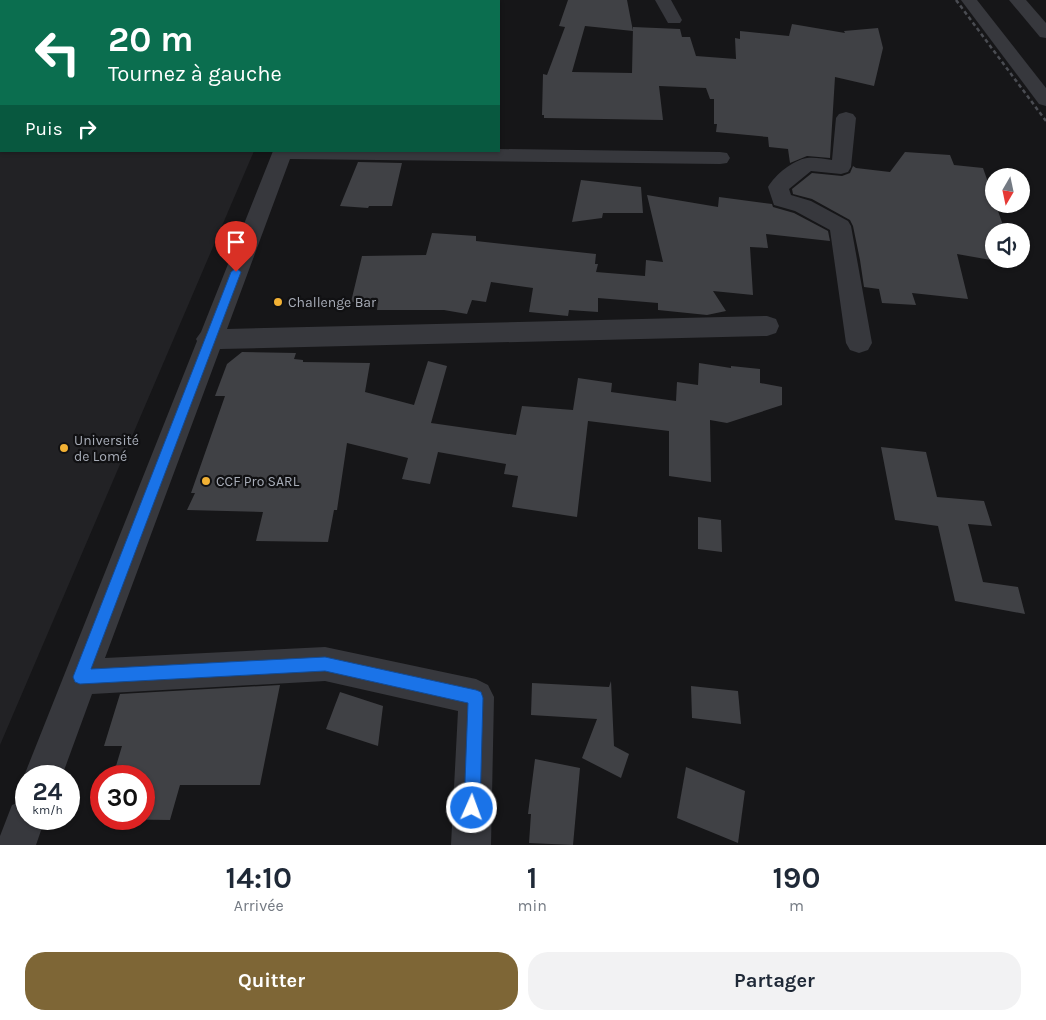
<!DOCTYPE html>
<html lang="fr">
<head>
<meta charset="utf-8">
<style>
	:root { --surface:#fff; --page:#f2f2f3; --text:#1f2937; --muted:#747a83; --accent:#7e6636 }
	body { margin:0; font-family:Karla,sans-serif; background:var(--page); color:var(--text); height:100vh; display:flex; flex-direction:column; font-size:19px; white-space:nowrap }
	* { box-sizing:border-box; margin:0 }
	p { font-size:16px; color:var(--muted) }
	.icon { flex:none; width:28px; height:28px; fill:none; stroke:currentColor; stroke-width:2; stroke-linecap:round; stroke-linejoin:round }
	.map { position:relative; height:845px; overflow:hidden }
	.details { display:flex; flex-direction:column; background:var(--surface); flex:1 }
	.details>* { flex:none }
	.top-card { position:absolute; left:0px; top:0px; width:500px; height:152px; box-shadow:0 1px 4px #0004; background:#0b6e4f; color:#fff; overflow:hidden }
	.needle { width:32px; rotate:189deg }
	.buttons { position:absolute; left:985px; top:168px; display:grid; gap:10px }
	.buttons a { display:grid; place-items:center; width:45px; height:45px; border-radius:50%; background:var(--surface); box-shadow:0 1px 4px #0004; font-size:25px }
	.speed { position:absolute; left:15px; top:765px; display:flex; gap:10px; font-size:25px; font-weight:700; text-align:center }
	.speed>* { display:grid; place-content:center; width:65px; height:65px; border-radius:50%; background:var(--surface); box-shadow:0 1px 4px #0004; line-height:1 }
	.speed small { font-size:12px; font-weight:400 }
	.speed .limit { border:8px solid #d22; background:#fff; color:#111 }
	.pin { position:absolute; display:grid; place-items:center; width:42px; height:42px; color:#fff; margin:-51px -21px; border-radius:50% 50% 50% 0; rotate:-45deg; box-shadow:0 0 5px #0007 }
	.pin .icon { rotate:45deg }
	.me { position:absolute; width:55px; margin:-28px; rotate:2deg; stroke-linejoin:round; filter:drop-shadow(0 0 4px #0008) }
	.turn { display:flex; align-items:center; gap:18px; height:105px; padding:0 25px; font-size:22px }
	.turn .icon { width:65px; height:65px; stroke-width:2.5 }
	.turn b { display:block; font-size:35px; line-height:42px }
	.then { display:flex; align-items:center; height:48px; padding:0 25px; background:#0003; gap:10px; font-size:19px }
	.eta { display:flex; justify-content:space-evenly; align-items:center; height:85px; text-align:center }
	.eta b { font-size:30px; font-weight:700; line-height:35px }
	.primary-button { display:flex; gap:10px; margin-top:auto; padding:10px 25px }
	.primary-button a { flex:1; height:58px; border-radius:20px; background:var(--accent); color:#fff; font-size:20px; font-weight:700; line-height:58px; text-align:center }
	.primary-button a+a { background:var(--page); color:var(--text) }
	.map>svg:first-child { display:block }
</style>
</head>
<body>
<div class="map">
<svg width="1046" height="845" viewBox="0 0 1046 845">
	<rect width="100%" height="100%" fill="#161618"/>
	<polygon fill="#222225" points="0,0 319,0 1,1 1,151 254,151 0,745"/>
	<g fill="#404145">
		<polygon points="568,0 627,0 633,31 585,26 572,72 632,73 633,27 680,29 682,37 690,37 696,56 736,59 735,38 740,39 740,31 789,36 792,24 845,33 844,31 878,28 883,48 874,86 835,77 830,158 807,156 790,163 788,149 769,147 768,137 716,132 717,124 714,124 714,99 710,99 706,88 659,86 663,120 544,118 544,115 542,115 543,74 547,75 565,27 559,26"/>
		<polygon points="905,152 950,155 954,165 983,168 1005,231 994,231 994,259 1002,259 1002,262 957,254 968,299 912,293 916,305 882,303 879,289 864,287 860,260 853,226 850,220 812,199 793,194 792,189 812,173 842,176 850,173 853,166 856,168 890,172"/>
		<polygon points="358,162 402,163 392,206 369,206 368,208 340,206"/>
		<polygon points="581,180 641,187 643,213 603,213 602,218 572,222"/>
		<polygon points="647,195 718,207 719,197 772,204 773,207 794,213 828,231 830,241 766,234 768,248 750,247 753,295 713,291 726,311 707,315 658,310 658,303 598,298 598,312 569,310 568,316 529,312 533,288 491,282 486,302 472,300 467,314 444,310 377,310 378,302 351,302 362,256 426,255 432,233 476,236 476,241 596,254 595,264 598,264 596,272 645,276 646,260 663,262"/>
		<polygon points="242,352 296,353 294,359 303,360 303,362 370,363 365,392 414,405 428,361 447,366 431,423 516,435 522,406 573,410 578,378 612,383 611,392 676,401 677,382 698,385 699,363 731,368 731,366 760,369 760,383 782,387 782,405 727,423 710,420 711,482 669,476 669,431 588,421 577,517 512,507 518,476 504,474 506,464 438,452 430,484 402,479 408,458 347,443 337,510 334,510 328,542 256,541 263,512 187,510 195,493 191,493 225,396 215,396 227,364"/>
		<polygon points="881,447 926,452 937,497 984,501 992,526 968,524 983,582 1018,587 1025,614 955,601 938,526 895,520"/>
		<polygon points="698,517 721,520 722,552 698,549"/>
		<polygon points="611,681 614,746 629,754 621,778 582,758 597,719 531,715 532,683 609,687"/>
		<polygon points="280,685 260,785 180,785 170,820 99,819 101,813 101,819 144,819 144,776 113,776 122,746 104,746 120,694"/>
		<polygon points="691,686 738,691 741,724 692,718"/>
		<polygon points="340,692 383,706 378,746 326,729"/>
		<polygon points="535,759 580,768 573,845 529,843 531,814 528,814"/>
		<polygon points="686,767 745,791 738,843 677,818"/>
	</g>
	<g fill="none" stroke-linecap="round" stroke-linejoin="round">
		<g fill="#37383d" fill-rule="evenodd">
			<rect x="335" y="0" width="16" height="1"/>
			<polygon points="655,0 671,0 682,20 680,23 668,23"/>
			<polygon points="961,0 977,0 1046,88 1046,106 1039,104"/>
			<polygon points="1009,0 1026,0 1046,23 1046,38 1040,37"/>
			<path d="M846,112L853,114L856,118L851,167L848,172L841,174L811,171L789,189L791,195L811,201L848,221L851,226L872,343L868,350L859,353L850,350L846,343L830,230L795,211L774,205L768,187C775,175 793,160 807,158C815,157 824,159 832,160L836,118L839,114Z"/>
			<polygon points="499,149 720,152 727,153 730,158 727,163 720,164 290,159 227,329 767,316 776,319 779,326 776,333 767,336 220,349 105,658 325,647 476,679 488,685 494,697 491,845 451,845 458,711 325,681 92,694 62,776 26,776 26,781 24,776 197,341 196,339 201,332 273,151 499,151"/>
			<polygon points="26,800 26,819 45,819 36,845 0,845 0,836 12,805"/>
		</g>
		<polyline stroke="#4a4c52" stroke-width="2.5" stroke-dasharray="4 3" stroke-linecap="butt" points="956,0 1046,121"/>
	</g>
	<polygon fill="#1a73e8" stroke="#114b97" points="236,268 241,272 91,669 325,657 476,690 481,692 483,698 480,808 478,814 472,816 467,814 464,808 468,703 325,671 80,684 75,682 73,677 231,272"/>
	<g fill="#f2b134" stroke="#111113" stroke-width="2">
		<circle cx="278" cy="302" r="5"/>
		<circle cx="64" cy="448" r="5"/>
		<circle cx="206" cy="481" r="5"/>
	</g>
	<g text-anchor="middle" stroke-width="4.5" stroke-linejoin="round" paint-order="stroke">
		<g font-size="14" fill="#a8adb8" stroke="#111113" text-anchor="start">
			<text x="288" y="307">Challenge Bar</text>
			<text x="74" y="445">Université<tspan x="74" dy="16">de Lomé</tspan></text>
			<text x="216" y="486">CCF Pro SARL</text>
		</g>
	</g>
</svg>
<div class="buttons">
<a><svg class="needle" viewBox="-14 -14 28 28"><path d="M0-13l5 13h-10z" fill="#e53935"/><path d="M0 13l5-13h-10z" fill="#747a83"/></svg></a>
<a><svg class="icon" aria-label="sound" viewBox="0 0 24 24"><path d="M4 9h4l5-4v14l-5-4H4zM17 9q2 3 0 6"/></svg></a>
</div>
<div class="speed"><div>24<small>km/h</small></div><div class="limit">30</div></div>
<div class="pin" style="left:236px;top:272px;background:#d93025"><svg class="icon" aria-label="arrive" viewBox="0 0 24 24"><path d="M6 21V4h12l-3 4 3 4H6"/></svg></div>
<svg class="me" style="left:472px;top:808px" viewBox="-20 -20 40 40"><circle r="17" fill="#1a73e8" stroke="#fff" stroke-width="3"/><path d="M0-11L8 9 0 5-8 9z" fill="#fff"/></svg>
<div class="top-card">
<div class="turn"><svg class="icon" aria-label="left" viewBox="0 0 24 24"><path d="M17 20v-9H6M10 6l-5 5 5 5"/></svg><div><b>20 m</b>Tournez à gauche</div></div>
<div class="then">Puis<svg class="icon" aria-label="right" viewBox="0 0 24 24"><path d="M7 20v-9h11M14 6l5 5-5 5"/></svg></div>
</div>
</div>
<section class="details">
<div class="eta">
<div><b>14:10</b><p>Arrivée</p></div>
<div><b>1</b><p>min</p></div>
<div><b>190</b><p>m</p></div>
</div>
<div class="primary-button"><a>Quitter</a><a>Partager</a></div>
</section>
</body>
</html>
